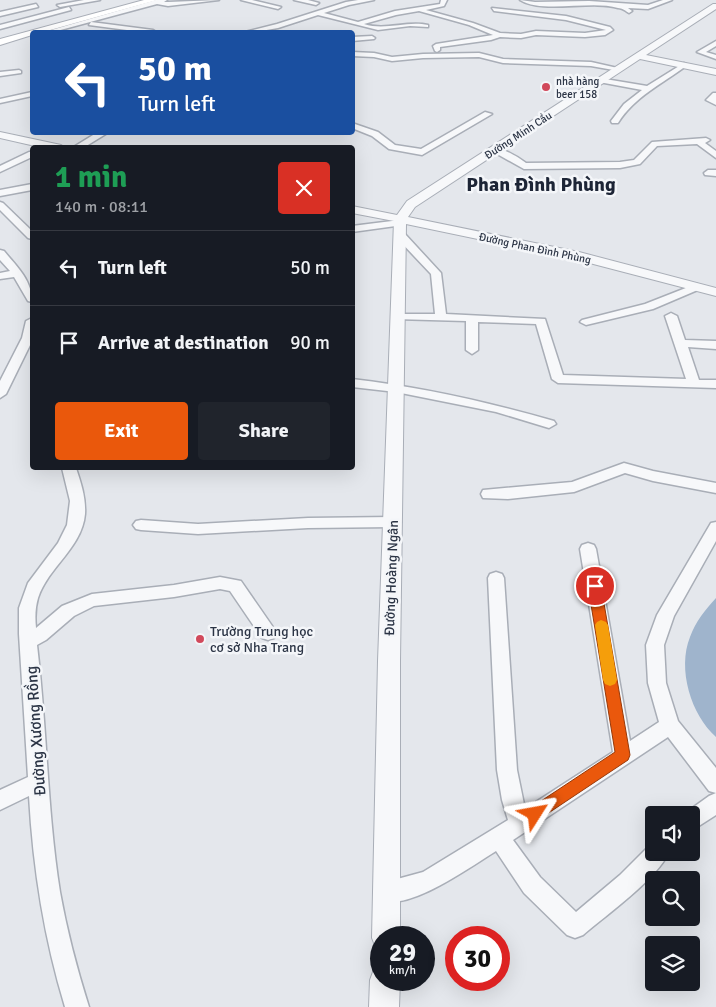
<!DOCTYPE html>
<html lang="en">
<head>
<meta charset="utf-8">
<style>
	:root { --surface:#171b24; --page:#20242c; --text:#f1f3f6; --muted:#9ea1a6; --line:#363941; --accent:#ea580c }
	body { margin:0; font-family:Signika,sans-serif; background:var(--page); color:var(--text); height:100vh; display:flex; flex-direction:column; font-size:19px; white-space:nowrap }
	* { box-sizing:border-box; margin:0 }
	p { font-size:16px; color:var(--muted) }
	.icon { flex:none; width:28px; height:28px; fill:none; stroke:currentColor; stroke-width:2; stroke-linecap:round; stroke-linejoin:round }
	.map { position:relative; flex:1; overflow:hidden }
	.panel { position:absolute; left:30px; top:145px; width:325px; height:325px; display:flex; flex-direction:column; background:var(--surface); border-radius:5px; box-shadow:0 5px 20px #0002 }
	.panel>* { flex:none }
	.guide { position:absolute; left:30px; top:30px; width:325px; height:105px; border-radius:5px; box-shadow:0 5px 20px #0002; background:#1a4fa0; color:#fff; overflow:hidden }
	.fabs { position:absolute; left:645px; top:806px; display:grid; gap:10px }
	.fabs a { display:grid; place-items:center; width:55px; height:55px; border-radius:5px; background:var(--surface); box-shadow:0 5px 20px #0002; font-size:25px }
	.speed { position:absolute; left:370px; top:926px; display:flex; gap:10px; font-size:25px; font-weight:700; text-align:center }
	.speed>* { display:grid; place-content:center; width:65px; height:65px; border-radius:50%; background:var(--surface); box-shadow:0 5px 20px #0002; line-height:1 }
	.speed small { font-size:12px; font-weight:400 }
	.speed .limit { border:8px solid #d22; background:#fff; color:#111 }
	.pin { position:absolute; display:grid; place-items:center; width:42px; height:42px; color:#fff; margin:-21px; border:2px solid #fff; border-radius:50%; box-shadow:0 1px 5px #0007 }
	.me { position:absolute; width:55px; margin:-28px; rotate:56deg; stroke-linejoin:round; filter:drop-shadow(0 0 4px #0008) }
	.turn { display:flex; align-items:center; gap:18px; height:105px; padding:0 25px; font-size:22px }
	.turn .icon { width:65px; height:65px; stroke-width:2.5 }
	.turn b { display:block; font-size:35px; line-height:42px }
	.round { display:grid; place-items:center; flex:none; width:52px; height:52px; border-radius:5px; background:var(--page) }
	.summary { display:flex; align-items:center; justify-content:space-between; height:85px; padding:0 25px }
	h1 { font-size:30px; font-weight:700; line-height:38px; color:#1e9e55 }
	.primary-button { display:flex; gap:10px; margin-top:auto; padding:10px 25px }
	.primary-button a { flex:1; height:58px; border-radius:5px; background:var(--accent); color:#fff; font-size:20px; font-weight:700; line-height:58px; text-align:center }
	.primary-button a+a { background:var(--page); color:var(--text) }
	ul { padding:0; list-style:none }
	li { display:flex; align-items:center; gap:15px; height:75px; padding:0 25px; border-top:1px solid var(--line) }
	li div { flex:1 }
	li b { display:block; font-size:19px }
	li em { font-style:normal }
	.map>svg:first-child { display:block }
</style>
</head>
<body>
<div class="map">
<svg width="716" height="1007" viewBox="0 0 716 1007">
	<rect width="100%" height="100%" fill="#e4e7ec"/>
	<path fill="#9fb4cc" d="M716,598V737C691,715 677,669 690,637C696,621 705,610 716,598Z"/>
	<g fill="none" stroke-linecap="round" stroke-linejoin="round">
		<g stroke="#a9aeb7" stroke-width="3">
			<g id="minor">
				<polygon points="84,0 100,0 60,7 57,5"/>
				<polygon points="156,0 167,0 164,2 168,2 219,0 168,6 157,4 53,32 48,31"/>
				<polygon points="241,0 252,0 281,7 278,9"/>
				<polygon points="294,0 308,0 319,3 316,5"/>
				<path d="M358,0H374L349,5L324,13L358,22L395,11L440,4L441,0H447L444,6L426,10L473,23L500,33L521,34L536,31L585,33L606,30L566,20L494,11L492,8L566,16L610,27L613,30L605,35L585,37L536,35L521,38L500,37L491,40L440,47V50L437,52L435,51L433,46L436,44L493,35L469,25L419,11L396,15L364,24C386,31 407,20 428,25V27L410,26L378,30L318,15L278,28L255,32H245L277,24L346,2Z"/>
				<path d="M520,0L535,2L589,1L648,5L663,0H672L648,9L628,8L632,11L629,13C626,11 622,8 618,8C591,0 542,14 520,0Z"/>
				<polygon points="36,4 38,7 0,16 0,12"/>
				<polygon points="69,7 71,10 0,29 0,25"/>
				<polygon points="91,22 153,30 156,32 142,32 89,25"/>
				<polygon points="372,36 375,38 374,39 352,41 352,37"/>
				<polygon points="716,41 716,46 706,52 716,55 716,59 697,52"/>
				<polygon points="352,52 374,53 392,57 423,54 479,53 503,59 591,62 622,69 619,71 591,66 503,63 479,57 423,58 392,61 374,57 352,56"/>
				<path d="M684,63L686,64V66C662,84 634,97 618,123H612L611,121L624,104L642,90L599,82V78L647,86Z"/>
				<polygon points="19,70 21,71 21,73 0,76 0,72"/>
				<polygon points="32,92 32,96 0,103 0,99"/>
				<polygon points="713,93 716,93 716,105 706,100"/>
				<polygon points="485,112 492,114 422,155 389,149 372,136 352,128 352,123 378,132 395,145 421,149"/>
				<polygon points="98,132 109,132 83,148 72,148"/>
				<path d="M706,138L710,140L705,143L716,151V158L697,144L657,146L640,164L620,168L524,169L490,150C498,144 518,157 526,163L620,162L634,160L652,142Z"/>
				<polygon points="29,152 32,152 32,157 0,172 0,166"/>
				<polygon points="708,170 716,170 716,176 705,175 704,173"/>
				<polygon points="32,184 32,190 0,196 0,190"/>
				<polygon points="0,202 3,203 32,231 32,239 28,238 0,210"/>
				<polygon points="400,220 405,223 403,225 352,232 352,226"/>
				<polygon points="401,233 405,234 441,273 446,314 545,319 563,375 686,379 665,316 671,313 677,316 685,340 716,341 716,349 688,347 699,380 716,380 716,388 558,383 552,379 536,324 478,322 478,350 472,354 466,350 466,321 394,319 392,317 398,314 435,314 431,274 397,238 397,234"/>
				<path d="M0,250L4,251C17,267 32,280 32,302L28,301L14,277L0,279V273L10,271L0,260Z"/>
				<polygon points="696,284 700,285 702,287 700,289 653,309 586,325 580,322 582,320 645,304"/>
				<polygon points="32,318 32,341 6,394 0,398 0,381 22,338 26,321"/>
				<path d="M352,379C421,387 488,402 554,421L556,424L549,428L496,412L396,392L352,387Z"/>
				<polygon points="624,463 653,471 716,483 716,493 653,481 625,473 574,492 508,499 483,498 481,494 483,490 572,482"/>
				<path d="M62,468H76C81,483 86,498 85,514C82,548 48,567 38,598C35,608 35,618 36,628L62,606L92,594L174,585L220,577L241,581L277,633L274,638L268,640L262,638L230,591L220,589L174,597L94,606L74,616L46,640L37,645C47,727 47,810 60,892C67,931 77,969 89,1007H65C44,938 33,868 29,796L0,810V790L28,777L19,634V608L28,583L58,543L67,525L70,501Z"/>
				<polygon points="393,517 398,518 401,522 398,526 393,527 308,528 198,534 141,530 136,529 133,525 136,521 141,520 198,524 308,518"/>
				<path d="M716,522V541L674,616L664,645L666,683L678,721L716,768V793L709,791L668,737L513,840L540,877L576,912L620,875L650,845L654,843V852H669C658,878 605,916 583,935L575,938L567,935L524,893L496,851C470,867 409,912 379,900L376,892L379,884L423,872L508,820L502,800L497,770L488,578L490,574L496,572L502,574L504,578L517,770L525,809L613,752L580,549L582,545L588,543L594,545L596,549L630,741L659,722L648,683L646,645L657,615L711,523Z"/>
				<polygon points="716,793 716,815 691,831 691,815 684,814 709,796"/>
			</g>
		</g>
		<g stroke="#a9aeb7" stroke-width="2">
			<g id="tertiary">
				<polygon points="713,4 716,4 716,9 646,55 716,69 716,75 640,59 415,207 408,217 579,252 716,288 716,296 578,260 406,224 400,661 400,938 381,938 381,950 376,948 372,938 378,661 394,221 352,213 352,206 397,215 407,201"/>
				<polygon points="0,132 61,145 66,148 44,148 0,138"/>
				<polygon points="381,967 381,980 400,980 399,1007 369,1007 370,980 374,969"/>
			</g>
		</g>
		<g stroke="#a9aeb7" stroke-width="2">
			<polygon id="secondary" points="144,0 157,0 43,32 32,32 32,35 0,45 0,39"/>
		</g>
		<use href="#minor" fill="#f7f8fa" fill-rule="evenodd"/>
		<use href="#tertiary" fill="#f7f8fa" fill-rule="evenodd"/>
		<use href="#secondary" fill="#fff" fill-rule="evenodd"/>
	</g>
	<polygon fill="#ea580c" stroke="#983908" points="595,582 599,583 601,586 630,755 628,760 535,822 529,819 527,814 529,809 615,752 588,586 590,583"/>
	<polygon fill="#f59e0b" points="601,620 606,622 608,625 617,680 615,684 610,686 605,684 603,680 595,625 597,622"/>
	<g fill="#d1495b" stroke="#f4f6f9" stroke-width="2">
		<circle cx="546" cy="87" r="5"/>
		<circle cx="200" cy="639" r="5"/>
	</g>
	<g text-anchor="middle" stroke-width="5" stroke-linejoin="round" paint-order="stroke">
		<g font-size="11" fill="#2b3445" stroke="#f4f6f9" text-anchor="start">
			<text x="556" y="85">nhà hàng<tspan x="556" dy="13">beer 158</tspan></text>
		</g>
		<g font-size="11" fill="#2b3445" stroke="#f4f6f9">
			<text transform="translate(518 135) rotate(-33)" y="4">Đường Minh Cầu</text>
			<text transform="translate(535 248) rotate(12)" y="4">Đường Phan Đình Phùng</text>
		</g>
		<g font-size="14" fill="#2b3445" stroke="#f4f6f9">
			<text transform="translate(391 578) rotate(-88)" y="5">Đường Hoàng Ngân</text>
		</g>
		<g font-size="14" fill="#2b3445" stroke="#f4f6f9" text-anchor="start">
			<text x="210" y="636">Trường Trung học<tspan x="210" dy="16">cơ sở Nha Trang</tspan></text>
		</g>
		<g font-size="16" fill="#2b3445" stroke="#f4f6f9">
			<text transform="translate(35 731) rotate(-94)" y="6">Đường Xương Rồng</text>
		</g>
		<g font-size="20" font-weight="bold" fill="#1d2536" stroke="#f4f6f9">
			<text x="541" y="191">Phan Đình Phùng</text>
		</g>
	</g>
</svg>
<div class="fabs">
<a><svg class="icon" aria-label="sound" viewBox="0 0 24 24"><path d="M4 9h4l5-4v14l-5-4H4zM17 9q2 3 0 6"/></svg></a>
<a><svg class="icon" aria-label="search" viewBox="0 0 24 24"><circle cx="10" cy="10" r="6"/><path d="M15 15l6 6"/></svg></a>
<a><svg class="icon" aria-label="layers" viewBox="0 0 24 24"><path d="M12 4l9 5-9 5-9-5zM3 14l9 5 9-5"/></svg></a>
</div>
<div class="speed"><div>29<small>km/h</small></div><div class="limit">30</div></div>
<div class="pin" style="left:595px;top:586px;background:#d93025"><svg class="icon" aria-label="arrive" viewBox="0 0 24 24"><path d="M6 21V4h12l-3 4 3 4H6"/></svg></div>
<svg class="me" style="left:535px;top:814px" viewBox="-20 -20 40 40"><path d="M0-17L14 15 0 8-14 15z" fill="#ea580c" stroke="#fff" stroke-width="4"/></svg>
<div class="guide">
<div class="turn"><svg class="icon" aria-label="left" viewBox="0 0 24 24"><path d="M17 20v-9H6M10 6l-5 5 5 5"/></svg><div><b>50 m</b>Turn left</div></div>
</div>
<section class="panel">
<div class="summary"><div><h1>1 min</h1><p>140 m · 08:11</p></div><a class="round" style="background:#d93025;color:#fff"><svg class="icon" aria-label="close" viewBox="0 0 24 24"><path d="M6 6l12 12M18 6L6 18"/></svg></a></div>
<ul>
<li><svg class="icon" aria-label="left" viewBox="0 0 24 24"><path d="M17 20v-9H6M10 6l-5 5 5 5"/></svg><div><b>Turn left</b></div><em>50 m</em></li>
<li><svg class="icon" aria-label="arrive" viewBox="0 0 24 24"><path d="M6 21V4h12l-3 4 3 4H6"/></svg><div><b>Arrive at destination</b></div><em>90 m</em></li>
</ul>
<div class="primary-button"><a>Exit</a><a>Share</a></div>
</section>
</div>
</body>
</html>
